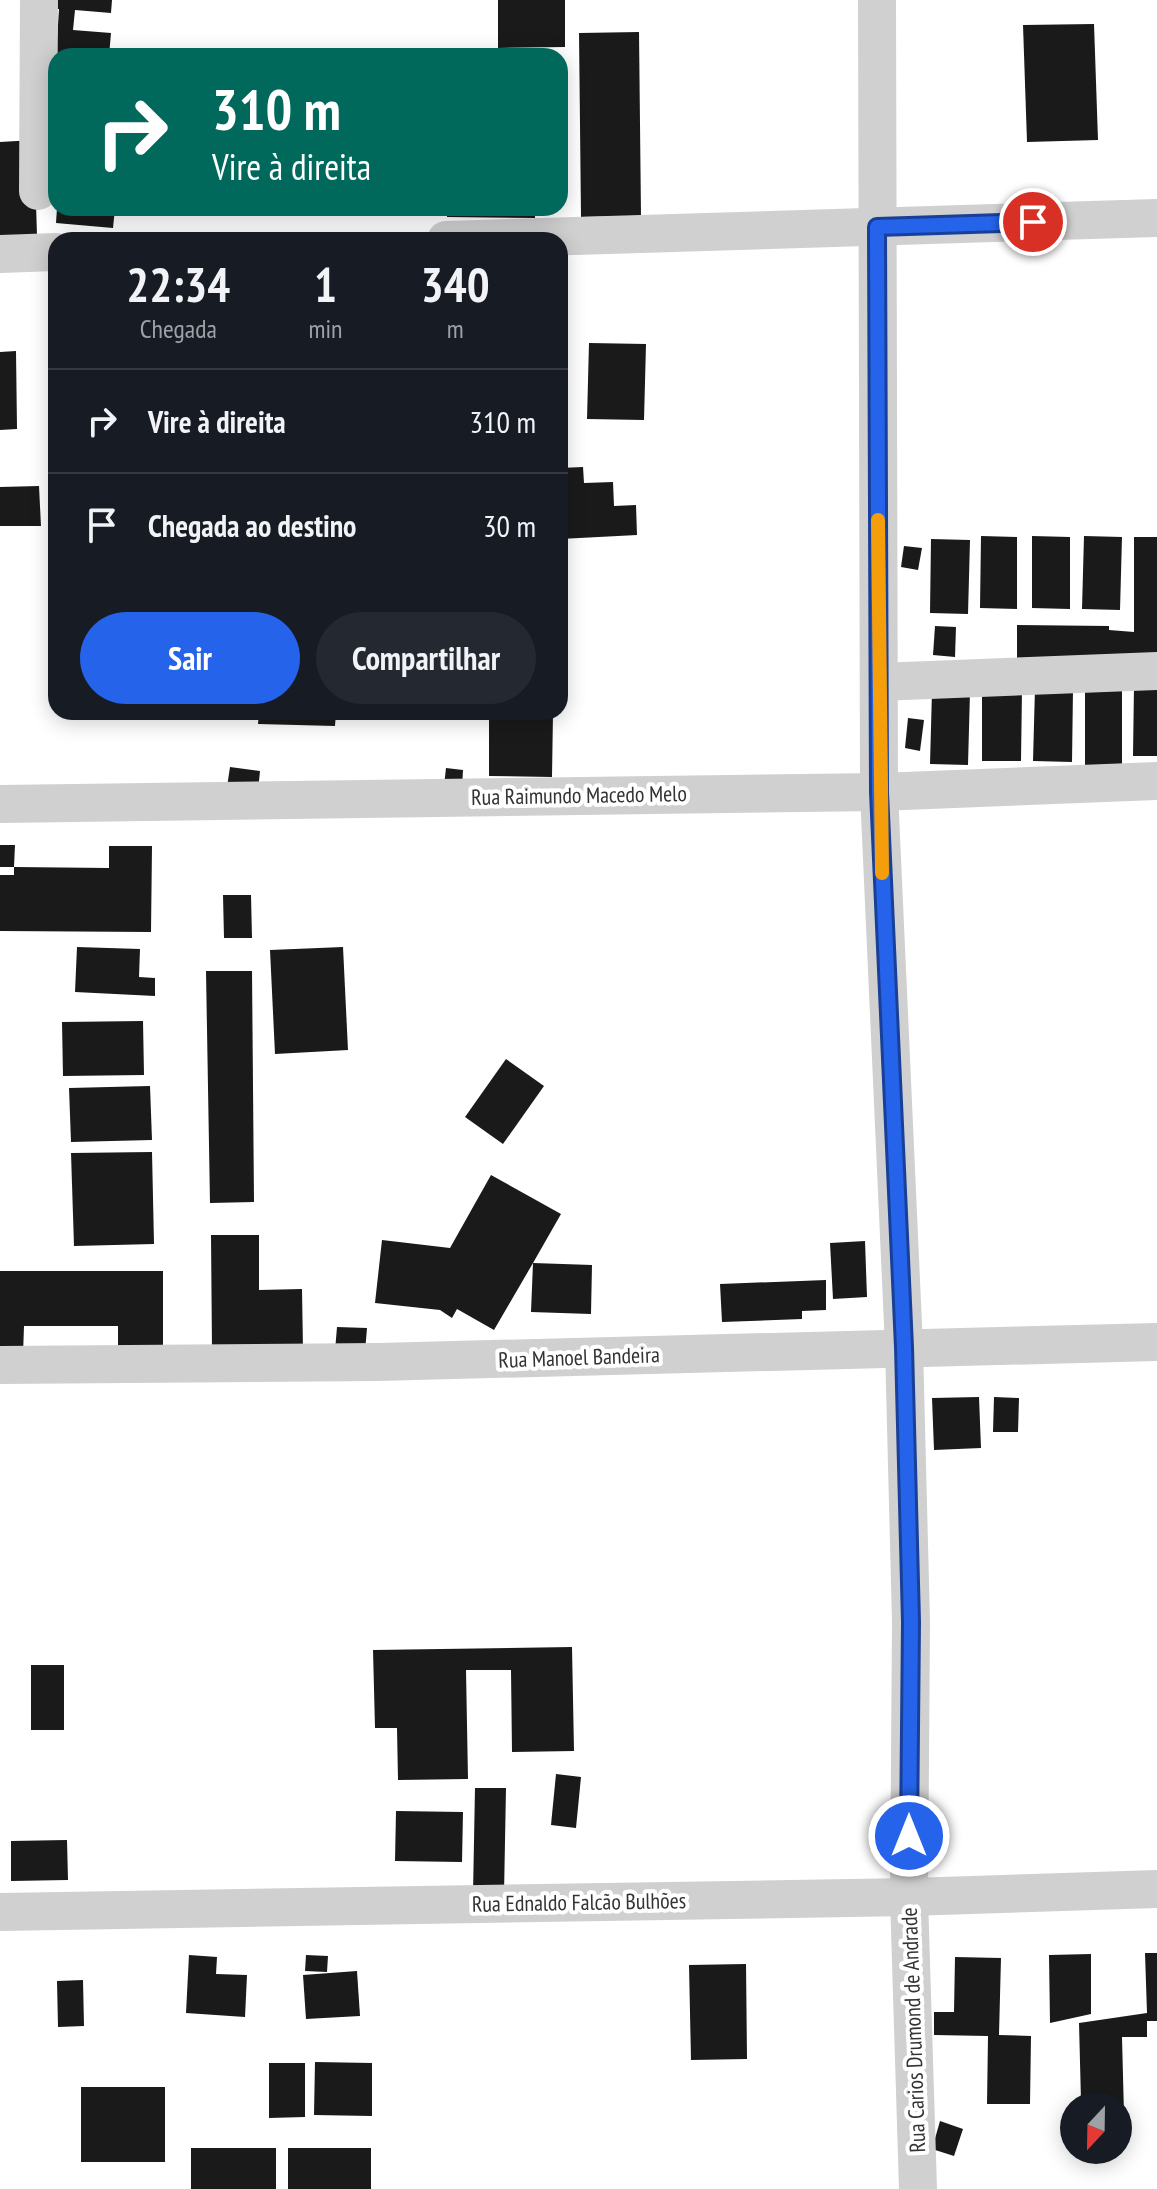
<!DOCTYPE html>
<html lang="pt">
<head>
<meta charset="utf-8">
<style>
	:root { --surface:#171b24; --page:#242831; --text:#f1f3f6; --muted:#9ea1a6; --line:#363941; --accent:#2563eb }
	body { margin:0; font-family:"PT Sans Narrow",sans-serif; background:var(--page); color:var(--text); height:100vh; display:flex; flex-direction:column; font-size:30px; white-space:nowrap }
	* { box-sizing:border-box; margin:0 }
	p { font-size:26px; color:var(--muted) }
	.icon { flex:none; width:44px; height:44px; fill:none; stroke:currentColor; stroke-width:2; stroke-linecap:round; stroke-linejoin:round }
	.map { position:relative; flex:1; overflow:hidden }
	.sheet { position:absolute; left:48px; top:232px; width:520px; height:488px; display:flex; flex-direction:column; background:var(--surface); border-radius:24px; box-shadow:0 4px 20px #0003 }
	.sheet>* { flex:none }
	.top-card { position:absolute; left:48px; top:48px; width:520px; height:168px; border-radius:24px; box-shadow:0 4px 20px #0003; background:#00695c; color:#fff; overflow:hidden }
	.needle { width:52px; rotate:202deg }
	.tools { position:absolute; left:1060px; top:2092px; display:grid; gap:16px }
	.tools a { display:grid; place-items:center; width:72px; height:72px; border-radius:50%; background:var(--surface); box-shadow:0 4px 20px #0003; font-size:40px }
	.pin { position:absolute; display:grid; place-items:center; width:68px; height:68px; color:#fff; margin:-34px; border:4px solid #fff; border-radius:50%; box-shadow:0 2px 8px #0007 }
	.me { position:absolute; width:88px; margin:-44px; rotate:0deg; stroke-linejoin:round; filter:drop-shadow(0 0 6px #0008) }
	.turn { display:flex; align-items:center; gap:28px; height:168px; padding:0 32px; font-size:36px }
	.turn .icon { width:104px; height:104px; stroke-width:2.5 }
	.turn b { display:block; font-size:56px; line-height:68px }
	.eta { display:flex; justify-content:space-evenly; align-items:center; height:136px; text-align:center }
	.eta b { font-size:48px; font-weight:800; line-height:56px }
	.action { display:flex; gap:16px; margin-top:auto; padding:16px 32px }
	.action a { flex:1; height:92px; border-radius:48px; background:var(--accent); color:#fff; font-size:32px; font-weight:800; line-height:92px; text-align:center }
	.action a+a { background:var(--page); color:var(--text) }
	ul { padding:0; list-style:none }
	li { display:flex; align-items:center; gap:24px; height:104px; padding:0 32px; border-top:2px solid var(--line) }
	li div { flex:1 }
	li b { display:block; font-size:30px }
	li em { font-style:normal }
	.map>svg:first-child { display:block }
</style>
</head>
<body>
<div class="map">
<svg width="1157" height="2189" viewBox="0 0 1157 2189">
	<rect width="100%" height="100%" fill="#fff"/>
	<g fill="#1a1a1a">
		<polygon points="50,0 112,0 111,13 75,10 73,30 111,33 109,56 56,56 59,9 49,9"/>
		<polygon points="498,0 565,0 565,47 498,48"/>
		<polygon points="1094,24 1098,140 1027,142 1023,25"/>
		<polygon points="639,32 641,216 581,217 579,33"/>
		<polygon points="34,140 37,236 0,237 0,142"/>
		<polygon points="57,208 115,208 113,228 56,223"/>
		<polygon points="447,208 535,208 535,218 447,217"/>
		<polygon points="589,343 646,344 644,420 587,419"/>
		<polygon points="16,351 17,429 0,430 0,352"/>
		<polygon points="583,467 584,483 613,482 614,506 636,505 637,535 560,539 560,468"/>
		<polygon points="39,486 41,526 0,526 0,487"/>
		<polygon points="981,536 1017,537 1017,609 980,608"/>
		<polygon points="1032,536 1070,537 1070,609 1032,608"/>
		<polygon points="1084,536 1122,537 1120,610 1082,609"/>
		<polygon points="1134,537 1157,537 1157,663 1017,661 1017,625 1109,626 1109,630 1134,632"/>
		<polygon points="931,539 970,540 968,614 930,613"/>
		<polygon points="904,546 922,548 918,570 901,567"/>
		<polygon points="935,626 956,627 955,657 933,655"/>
		<polygon points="1134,685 1157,685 1157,756 1133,756"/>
		<rect x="1085" y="686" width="37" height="84"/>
		<polygon points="1035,688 1073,689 1072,762 1033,761"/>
		<polygon points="982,689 1022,689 1021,761 982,761"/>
		<polygon points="932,691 970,692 968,765 930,764"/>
		<polygon points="62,712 117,712 117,719 62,717"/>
		<polygon points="259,712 336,712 335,726 258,724"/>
		<polygon points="489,712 553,712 552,777 489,776"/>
		<polygon points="908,718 924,720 920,751 905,748"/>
		<polygon points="230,767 260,771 258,791 227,787"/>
		<polygon points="446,768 463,770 462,788 444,786"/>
		<polygon points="0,845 15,845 14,867 0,867"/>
		<polygon points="109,846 152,846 151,932 0,931 0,875 14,875 14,867 109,868"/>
		<polygon points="223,895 251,895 252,938 224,938"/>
		<polygon points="77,947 140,949 139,977 155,978 155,996 75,992"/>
		<polygon points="343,947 348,1050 275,1054 270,950"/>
		<polygon points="206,971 252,971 254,1202 210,1203"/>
		<polygon points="143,1021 144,1075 63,1076 62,1022"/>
		<polygon points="506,1059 544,1086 503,1144 465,1117"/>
		<polygon points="150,1086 152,1140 71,1142 69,1088"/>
		<polygon points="152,1152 154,1244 74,1246 71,1153"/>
		<polygon points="491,1175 561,1214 533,1263 592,1265 591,1314 531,1312 533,1263 494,1330 457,1309 452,1318 440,1310 375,1303 382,1240 450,1248"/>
		<polygon points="211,1235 259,1235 259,1290 302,1289 303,1350 212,1350"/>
		<polygon points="865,1241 867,1297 833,1299 830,1243"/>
		<polygon points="0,1271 163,1271 163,1354 118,1355 118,1326 24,1326 23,1355 0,1355"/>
		<polygon points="826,1280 826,1310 802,1311 802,1319 722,1322 720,1284"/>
		<polygon points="337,1327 367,1328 365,1352 335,1351"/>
		<polygon points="979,1397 981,1448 934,1450 932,1398"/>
		<polygon points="994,1397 1019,1398 1018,1432 993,1432"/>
		<polygon points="572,1647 574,1751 512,1752 511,1670 466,1670 468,1779 398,1780 397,1728 375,1728 373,1650"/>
		<rect x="31" y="1665" width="33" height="65"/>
		<polygon points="556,1774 581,1777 576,1828 551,1825"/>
		<polygon points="475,1788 506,1788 504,1894 473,1894"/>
		<polygon points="396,1811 463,1812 462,1862 395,1861"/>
		<polygon points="67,1840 68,1880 11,1881 11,1841"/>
		<polygon points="1145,1953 1157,1953 1157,2021 1147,2021 1147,2037 1122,2037 1124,2115 1118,2115 1118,2106 1093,2106 1093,2100 1081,2101 1079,2023 1147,2013"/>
		<polygon points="1091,1954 1091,2014 1050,2023 1049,1955"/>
		<polygon points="189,1955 217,1957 216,1974 247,1975 245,2017 186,2013"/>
		<polygon points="306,1955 328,1956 327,1972 305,1971"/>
		<polygon points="955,1957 1001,1958 999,2035 1031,2036 1030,2104 987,2104 988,2036 934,2035 934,2012 954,2012"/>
		<polygon points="746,1964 747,2059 691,2060 689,1965"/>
		<polygon points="357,1971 360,2016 306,2019 303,1975"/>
		<polygon points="83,1980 84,2026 58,2027 57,1981"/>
		<polygon points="315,2062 372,2063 372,2116 314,2115"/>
		<polygon points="269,2063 305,2063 305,2117 269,2118"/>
		<rect x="81" y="2087" width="84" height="75"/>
		<polygon points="940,2121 963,2129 954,2156 932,2149"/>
		<rect x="191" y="2148" width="85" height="41"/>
		<rect x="288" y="2148" width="83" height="41"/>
	</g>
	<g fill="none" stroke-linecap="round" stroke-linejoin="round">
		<g stroke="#d0d0d0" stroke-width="38">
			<polyline points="877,0 879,792 904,1347 911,1622 909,1897 918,2189"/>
			<polyline points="38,191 39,0"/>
			<polyline points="446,240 1157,218"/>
			<polyline points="0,254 56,252"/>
			<polyline points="879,682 1157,671"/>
			<polyline points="0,804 879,792 1157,781"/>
			<polyline points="0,1365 378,1362 1157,1342"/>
			<polyline points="0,1912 909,1897 1157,1889"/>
		</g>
	</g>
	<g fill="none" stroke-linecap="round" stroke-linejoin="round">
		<g stroke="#184099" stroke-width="20">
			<polyline id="route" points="909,1836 911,1622 904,1347 879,792 877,227 1033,222"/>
		</g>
		<use href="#route" stroke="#2563eb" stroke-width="14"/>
		<polyline stroke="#f59e0b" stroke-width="14" points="878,520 882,873"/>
	</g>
	<g text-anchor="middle" stroke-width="8" stroke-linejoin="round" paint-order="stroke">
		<g font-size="22" fill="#333" stroke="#fff">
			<text transform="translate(579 795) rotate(-1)" y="8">Rua Raimundo Macedo Melo</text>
			<text transform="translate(579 1357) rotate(-2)" y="8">Rua Manoel Bandeira</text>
			<text transform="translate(579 1902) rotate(-1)" y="8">Rua Ednaldo Falcão Bulhões</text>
			<text transform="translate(913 2030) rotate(-92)" y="8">Rua Carios Drumond de Andrade</text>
		</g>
	</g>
</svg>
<div class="tools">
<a><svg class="needle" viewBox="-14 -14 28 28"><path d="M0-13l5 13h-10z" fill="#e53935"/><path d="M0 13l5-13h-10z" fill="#9ea1a6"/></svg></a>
</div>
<div class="pin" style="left:1033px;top:222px;background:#d93025"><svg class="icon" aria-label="arrive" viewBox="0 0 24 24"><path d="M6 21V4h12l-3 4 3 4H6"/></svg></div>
<svg class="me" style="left:909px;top:1836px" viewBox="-20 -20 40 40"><circle r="17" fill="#2563eb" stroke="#fff" stroke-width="3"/><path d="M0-11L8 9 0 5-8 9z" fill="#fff"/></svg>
<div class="top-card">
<div class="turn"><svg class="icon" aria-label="right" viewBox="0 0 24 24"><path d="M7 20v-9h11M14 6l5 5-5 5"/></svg><div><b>310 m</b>Vire à direita</div></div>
</div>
<section class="sheet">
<div class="eta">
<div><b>22:34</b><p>Chegada</p></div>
<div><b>1</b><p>min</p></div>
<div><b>340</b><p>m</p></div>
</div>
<ul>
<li><svg class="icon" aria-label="right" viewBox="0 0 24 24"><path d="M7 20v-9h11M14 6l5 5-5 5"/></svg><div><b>Vire à direita</b></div><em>310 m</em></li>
<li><svg class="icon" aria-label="arrive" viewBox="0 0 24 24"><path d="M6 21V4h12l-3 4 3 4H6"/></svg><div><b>Chegada ao destino</b></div><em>30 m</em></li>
</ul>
<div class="action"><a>Sair</a><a>Compartilhar</a></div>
</section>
</div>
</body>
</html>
